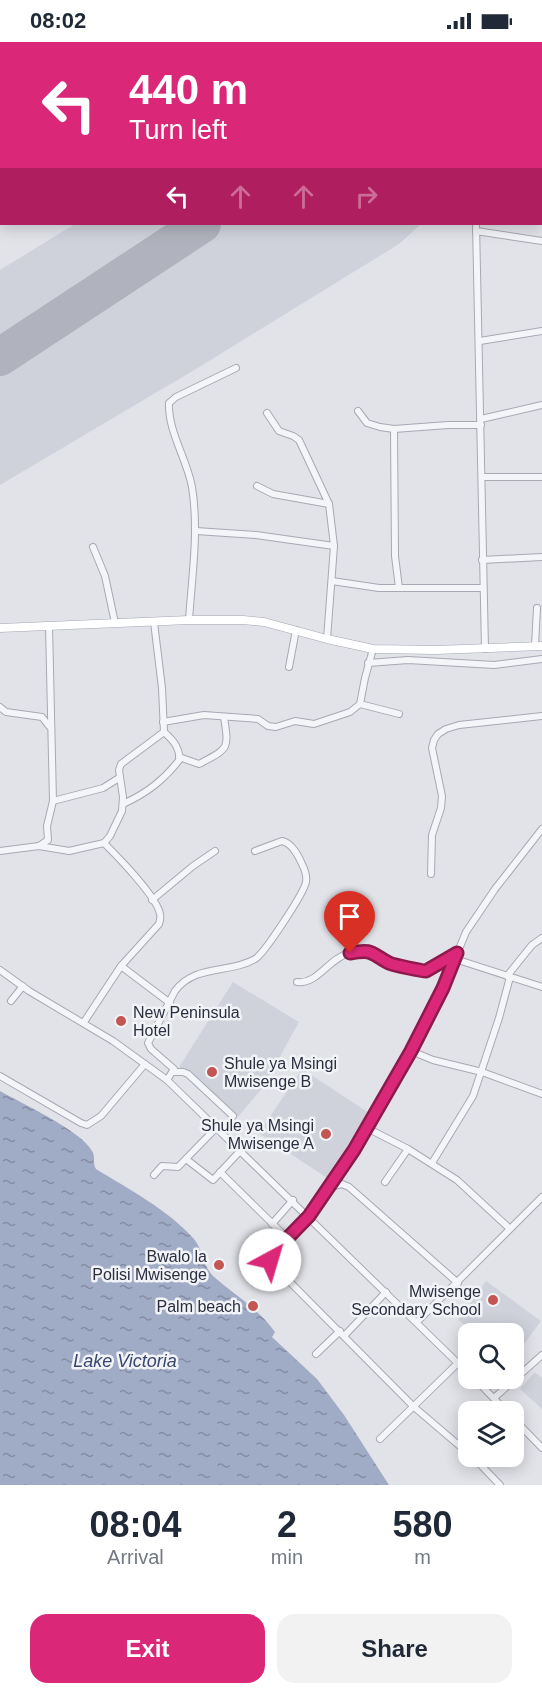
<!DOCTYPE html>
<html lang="en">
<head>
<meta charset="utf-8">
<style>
	:root { --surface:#fff; --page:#f2f2f3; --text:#1f2937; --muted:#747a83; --accent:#db2777 }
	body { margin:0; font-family:Arial,sans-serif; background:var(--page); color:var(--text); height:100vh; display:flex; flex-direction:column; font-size:22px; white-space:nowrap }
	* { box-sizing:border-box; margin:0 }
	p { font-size:20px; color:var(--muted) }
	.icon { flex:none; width:33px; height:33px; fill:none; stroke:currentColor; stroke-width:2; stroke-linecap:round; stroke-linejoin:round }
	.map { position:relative; height:1443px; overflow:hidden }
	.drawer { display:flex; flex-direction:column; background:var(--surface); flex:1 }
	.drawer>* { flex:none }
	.top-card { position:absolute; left:0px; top:0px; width:543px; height:183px; box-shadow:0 3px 15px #0003; background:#db2777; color:#fff; overflow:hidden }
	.buttons { position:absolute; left:458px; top:1281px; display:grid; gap:12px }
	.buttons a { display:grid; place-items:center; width:66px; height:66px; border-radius:12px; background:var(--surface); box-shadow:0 3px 15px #0003; font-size:30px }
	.pin { position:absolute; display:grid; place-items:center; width:51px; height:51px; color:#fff; margin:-62px -26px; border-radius:50% 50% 50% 0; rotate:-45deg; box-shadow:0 0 6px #0007 }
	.pin .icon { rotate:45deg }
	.me { position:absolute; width:66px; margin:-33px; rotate:39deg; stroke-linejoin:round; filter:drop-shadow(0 0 4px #0008) }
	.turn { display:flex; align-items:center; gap:21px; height:126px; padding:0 30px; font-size:27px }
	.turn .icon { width:78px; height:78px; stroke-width:2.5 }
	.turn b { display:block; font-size:42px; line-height:51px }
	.lanes { display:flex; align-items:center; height:57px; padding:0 30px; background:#0003; justify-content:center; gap:30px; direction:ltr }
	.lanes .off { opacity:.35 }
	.eta { display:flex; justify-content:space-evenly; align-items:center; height:102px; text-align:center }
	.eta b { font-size:36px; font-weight:600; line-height:42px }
	.primary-button { display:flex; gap:12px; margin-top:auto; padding:12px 30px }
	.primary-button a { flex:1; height:69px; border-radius:18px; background:var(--accent); color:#fff; font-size:24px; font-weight:600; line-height:69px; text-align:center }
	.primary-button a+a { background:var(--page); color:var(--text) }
	.status { display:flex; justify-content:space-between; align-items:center; height:42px; padding:0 30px; background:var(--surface); direction:ltr }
	.status svg { height:16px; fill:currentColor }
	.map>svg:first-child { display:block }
</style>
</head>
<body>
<div class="status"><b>08:02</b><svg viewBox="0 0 49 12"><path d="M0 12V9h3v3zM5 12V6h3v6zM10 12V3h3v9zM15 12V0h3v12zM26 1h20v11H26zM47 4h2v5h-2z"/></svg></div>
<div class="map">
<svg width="542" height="1443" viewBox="0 0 542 1443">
	<defs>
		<pattern id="water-ripples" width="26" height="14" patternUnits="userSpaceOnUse" patternTransform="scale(1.5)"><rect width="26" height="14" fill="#a0abc6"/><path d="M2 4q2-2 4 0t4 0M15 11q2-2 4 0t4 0" fill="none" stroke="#838ca2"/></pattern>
	</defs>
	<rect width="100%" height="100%" fill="#e2e3e9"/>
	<g fill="#d0d2db">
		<polygon points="75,182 421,182 399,202 201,324 0,443 0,228"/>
		<polygon points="233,940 299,980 263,1045 238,1075 179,1025"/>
		<polygon points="302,1027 369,1071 327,1136 259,1091"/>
		<polygon points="486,1239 541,1279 513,1317 513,1292 476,1291 458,1278"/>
		<polygon points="535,1330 542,1336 542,1367 520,1347"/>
	</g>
	<path fill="url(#water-ripples)" d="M0,1049C21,1061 82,1089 92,1109C96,1115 92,1121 96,1127C130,1148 167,1167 194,1197C203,1208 203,1224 213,1234C234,1253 258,1266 275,1290L272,1295L317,1337L344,1373L389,1443H0Z"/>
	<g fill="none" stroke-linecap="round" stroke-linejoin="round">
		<g stroke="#b0b2bd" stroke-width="38">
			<polyline points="475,2 477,0"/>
			<polyline points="0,315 202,182"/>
		</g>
		<g stroke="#a7a9b3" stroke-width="8">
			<g id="minor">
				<polyline points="302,0 303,2"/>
				<polyline points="341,2 347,0"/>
				<polyline points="542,60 542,59"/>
				<polyline points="542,90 542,91"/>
				<polyline points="0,128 2,127"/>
				<polyline points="542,143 542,144"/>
				<polyline points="476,182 485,607"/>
				<polyline points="476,189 542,199"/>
				<polyline points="480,299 542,289"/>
				<polyline points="358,369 367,381 380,385 394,387 448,383 481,383"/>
				<polyline points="267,371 279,389 293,394 299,398 329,462 334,504 327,597"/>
				<polyline points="481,377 542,363"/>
				<polyline points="394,387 395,514 399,546"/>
				<polyline points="482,435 542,435"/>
				<polyline points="257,444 273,452 329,462"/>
				<polyline points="196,489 256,493 334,504"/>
				<polyline points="93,505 105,534 115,581"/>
				<polyline points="482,518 542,515"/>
				<polyline points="332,539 379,546 483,546"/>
				<path d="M189,578C192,533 199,489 192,445C187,417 168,390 169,361L176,355L236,326"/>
				<polyline points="535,604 537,566"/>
				<polyline points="368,621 408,618 494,623 542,617"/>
				<polyline points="289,625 296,588"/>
				<polyline points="360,662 399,672"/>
				<polyline points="0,665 6,670 42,675 49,684"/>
				<polyline points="163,680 204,673 258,677 268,684 276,685 295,679 314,682 350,670 360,662 365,636 373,607"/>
				<path d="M179,715L199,722C229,706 229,708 224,675"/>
				<polyline points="53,759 103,746 119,736"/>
				<path d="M123,762C147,751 164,738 180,717C178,704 174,699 164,690L162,646L154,580"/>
				<polyline points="39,804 48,798 47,784 53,759 49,584"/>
				<polyline points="0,809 39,804 69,809 104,801 110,794 122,769 123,755 119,728 121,722 164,690"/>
				<polyline points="431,832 432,793 441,766 442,754 432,706 434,698 438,692 446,687 459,683 542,674"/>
				<polyline points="152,858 193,824 215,809"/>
				<polyline points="455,917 542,945"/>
				<polyline points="121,924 170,961"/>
				<polyline points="0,928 29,949 113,999 167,1038 468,1331"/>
				<polyline points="507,934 532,903 542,896"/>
				<path d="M297,940C317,943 329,916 349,911C369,906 373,913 389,921C394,923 421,929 426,929L457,911"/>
				<polyline points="11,959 23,944"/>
				<path d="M84,980L121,924L159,882C160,878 161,876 160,872C157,855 117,814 104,801"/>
				<polyline points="411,1009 433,1018 482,1030 542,1052"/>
				<polyline points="174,1030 183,1030 188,1032 233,1074"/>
				<polyline points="0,1034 81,1081 87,1083 101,1074 145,1022"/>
				<path d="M167,1038L174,1027L151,1007L148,1001L175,949C195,922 229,932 255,917C264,912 304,851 306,840C307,834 305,828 302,822C298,813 292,801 282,799L255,809"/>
				<polyline points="367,1086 408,1107 457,1138 509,1186"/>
				<polyline points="186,1117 213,1138 241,1108"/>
				<polyline points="432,1121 473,1054 499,976 510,935"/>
				<polyline points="220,1130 287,1196"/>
				<polyline points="154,1133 162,1124 178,1125 217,1085"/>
				<polyline points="385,1140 408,1107"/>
				<polyline points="330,1145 342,1142 349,1145 458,1241"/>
				<polyline points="272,1182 293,1158"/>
				<polyline points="417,1280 542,1155"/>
				<polyline points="345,1293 386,1250"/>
				<polyline points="316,1312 340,1289"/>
				<polyline points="474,1336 507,1370"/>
				<polyline points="494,1356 542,1313"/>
				<polyline points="513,1376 542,1406"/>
				<polyline points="380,1397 458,1321"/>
				<polyline points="468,1411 414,1365 272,1222 269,1216 309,1174 355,1108 426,980 443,946 466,890 495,847 542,787"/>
				<polyline points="472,1414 500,1443"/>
			</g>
		</g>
		<g stroke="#a2a6b4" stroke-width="9">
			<polyline id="major" points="0,586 189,578 243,578 264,580 327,597 373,607 436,608 542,604"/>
		</g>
		<use href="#minor" stroke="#f4f5f8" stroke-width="6"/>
		<use href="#major" stroke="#fff" stroke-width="8"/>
	</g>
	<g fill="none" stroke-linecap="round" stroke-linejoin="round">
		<g stroke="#8e194d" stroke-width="15">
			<path id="route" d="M270,1218L272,1212L309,1174L354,1108L411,1009L443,946L457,911L426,929C422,929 393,923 389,921C370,911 374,907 350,911"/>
		</g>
		<use href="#route" stroke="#db2777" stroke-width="10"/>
	</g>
	<g fill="#c35652" stroke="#f1f3f7" stroke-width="2">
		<circle cx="121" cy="979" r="6"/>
		<circle cx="212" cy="1030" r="6"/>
		<circle cx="326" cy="1092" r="6"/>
		<circle cx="219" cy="1223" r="6"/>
		<circle cx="493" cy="1258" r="6"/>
		<circle cx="253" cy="1264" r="6"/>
	</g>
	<g text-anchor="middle" stroke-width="5" stroke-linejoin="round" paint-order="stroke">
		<g font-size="16" fill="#2b2f40" stroke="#f1f3f7" text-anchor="end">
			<text x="133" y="976" text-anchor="start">New Peninsula<tspan x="133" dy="18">Hotel</tspan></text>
			<text x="224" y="1027" text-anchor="start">Shule ya Msingi<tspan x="224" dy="18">Mwisenge B</tspan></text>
			<text x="314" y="1089">Shule ya Msingi<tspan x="314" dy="18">Mwisenge A</tspan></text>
			<text x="207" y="1220">Bwalo la<tspan x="207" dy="18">Polisi Mwisenge</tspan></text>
			<text x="481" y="1255">Mwisenge<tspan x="481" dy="18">Secondary School</tspan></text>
			<text x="241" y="1270">Palm beach</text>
		</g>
		<g font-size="18" font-style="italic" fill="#394770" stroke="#f1f3f7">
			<text x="125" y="1325">Lake Victoria</text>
		</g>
	</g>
</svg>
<div class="buttons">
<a><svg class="icon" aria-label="search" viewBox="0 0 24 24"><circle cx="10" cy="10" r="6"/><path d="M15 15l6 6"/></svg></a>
<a><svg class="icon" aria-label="layers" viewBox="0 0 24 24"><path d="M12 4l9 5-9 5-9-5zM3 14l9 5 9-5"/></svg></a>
</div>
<div class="pin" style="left:350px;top:911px;background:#d93025"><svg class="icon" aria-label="arrive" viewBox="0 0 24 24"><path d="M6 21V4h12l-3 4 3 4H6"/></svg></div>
<svg class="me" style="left:270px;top:1218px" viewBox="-20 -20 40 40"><circle r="19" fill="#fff"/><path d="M0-13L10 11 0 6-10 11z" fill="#db2777"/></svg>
<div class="top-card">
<div class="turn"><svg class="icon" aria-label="left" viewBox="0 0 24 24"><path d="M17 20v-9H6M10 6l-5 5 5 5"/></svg><div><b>440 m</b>Turn left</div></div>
<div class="lanes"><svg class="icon" aria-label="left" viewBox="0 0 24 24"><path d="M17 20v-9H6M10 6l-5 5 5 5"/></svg><svg class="icon off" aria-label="ahead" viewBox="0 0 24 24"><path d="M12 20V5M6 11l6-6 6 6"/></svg><svg class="icon off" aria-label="ahead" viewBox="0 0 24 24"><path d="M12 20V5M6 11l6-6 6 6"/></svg><svg class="icon off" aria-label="right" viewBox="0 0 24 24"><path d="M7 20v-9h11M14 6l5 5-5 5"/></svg></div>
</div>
</div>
<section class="drawer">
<div class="eta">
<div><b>08:04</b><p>Arrival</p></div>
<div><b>2</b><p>min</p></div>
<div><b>580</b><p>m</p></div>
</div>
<div class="primary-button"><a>Exit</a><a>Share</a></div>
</section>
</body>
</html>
